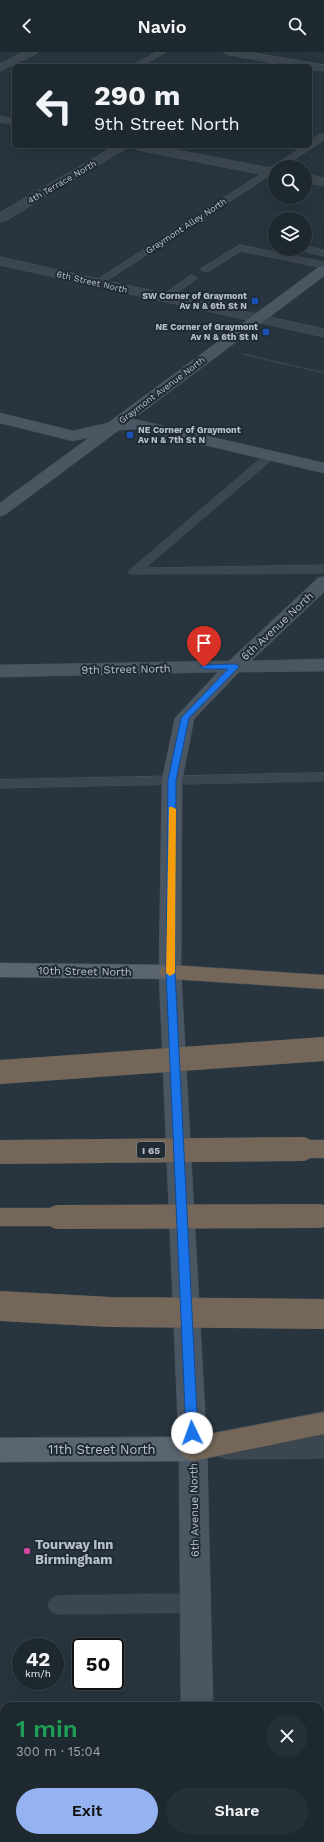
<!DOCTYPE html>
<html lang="en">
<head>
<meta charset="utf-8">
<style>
	:root { --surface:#1e282f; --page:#263037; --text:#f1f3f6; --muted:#a1a6aa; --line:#3c444b; --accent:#95b2f1 }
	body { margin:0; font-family:"Work Sans",sans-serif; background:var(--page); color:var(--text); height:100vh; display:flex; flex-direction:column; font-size:15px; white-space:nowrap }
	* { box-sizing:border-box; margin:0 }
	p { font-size:13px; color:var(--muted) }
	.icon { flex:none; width:22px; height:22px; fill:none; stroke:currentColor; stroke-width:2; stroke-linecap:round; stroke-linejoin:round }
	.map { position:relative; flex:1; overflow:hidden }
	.sheet { position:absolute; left:0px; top:1650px; width:324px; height:140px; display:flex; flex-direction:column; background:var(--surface); border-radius:12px 12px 0 0; box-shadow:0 4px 16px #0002,0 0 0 1px var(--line) }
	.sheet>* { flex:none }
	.hud { position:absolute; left:12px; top:12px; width:300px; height:84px; border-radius:6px; box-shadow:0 4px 16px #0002,0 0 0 1px var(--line); background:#1e282f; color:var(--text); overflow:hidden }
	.controls { position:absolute; left:268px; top:108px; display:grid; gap:8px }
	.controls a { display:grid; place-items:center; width:44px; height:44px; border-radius:50%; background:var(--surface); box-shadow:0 4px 16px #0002,0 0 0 1px var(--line); font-size:20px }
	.speed { position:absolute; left:12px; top:1586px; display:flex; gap:8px; font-size:20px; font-weight:700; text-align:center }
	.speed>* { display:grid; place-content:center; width:52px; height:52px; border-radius:50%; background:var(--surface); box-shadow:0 4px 16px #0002,0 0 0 1px var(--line); line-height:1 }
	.speed small { font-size:10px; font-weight:400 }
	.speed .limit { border:2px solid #111; border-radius:6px; background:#fff; color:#111 }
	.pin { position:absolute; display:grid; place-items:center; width:34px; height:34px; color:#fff; margin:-41px -17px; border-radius:50% 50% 50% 0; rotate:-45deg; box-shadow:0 0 4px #0007 }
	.pin .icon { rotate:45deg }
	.me { position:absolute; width:44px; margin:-22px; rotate:357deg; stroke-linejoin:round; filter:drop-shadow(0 0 3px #0008) }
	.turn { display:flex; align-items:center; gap:14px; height:84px; padding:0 16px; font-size:18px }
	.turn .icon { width:52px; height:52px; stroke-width:2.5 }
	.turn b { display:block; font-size:28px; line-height:34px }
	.round { display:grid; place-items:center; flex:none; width:42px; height:42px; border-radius:21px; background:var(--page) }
	.headline { display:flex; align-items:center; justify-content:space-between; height:68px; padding:0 16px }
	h1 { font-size:24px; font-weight:600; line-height:30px; color:#1e9e55 }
	.action { display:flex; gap:8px; margin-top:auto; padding:8px 16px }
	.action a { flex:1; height:46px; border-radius:24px; background:var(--accent); color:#111; font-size:16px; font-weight:600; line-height:46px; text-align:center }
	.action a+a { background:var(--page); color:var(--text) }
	header { display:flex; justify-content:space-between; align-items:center; height:52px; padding:0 16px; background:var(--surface); font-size:18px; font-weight:600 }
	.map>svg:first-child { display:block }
</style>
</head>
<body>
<header><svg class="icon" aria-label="back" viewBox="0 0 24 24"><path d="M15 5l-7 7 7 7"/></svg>Navio<svg class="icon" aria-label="search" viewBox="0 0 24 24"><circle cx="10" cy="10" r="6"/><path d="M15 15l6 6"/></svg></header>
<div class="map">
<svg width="324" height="1790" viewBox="0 0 324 1790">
	<rect width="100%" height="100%" fill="#28353f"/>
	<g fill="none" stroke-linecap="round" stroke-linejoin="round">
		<g stroke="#48525b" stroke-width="1">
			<g id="lane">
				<polygon points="157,0 166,0 142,14 132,14"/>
				<polygon points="321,82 324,82 324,88 283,115 275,115 275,120 100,233 94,233 92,231 304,94 310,94 310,89"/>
				<polygon points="240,193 324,210 324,216 241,199 209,219 203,219 201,217"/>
				<polygon points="305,194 324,198 324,204 302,199 301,197 305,197"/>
				<polygon points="192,223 197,226 195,228 167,248 161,248 159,246 161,244"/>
				<polygon points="271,400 275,401 276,403 275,405 145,516 324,513 324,521 130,522 128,520 130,518 267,401"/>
				<polygon points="324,721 324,729 0,736 0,728"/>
				<polygon points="196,1542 203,1545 206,1551 203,1557 196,1560 58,1562 51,1559 48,1553 51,1547 58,1544"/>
			</g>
		</g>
		<g stroke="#48525b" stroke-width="1">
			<g id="street">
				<polygon points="24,0 37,0 36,2 0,19 0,12"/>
				<polygon points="224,0 248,0 324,13 324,19 310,17 310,14 293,14 229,3"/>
				<polygon points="0,64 14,67 14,73 0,70"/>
				<polygon points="115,94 130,94 5,169 0,170 0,161"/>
				<polygon points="132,94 156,94 275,117 275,125 138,98"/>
				<polygon points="305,122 324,126 324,134 305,130"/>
				<polygon points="0,205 324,277 324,285 0,213"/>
				<polygon points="324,1384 324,1406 228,1407 218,1404 214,1396 218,1388 228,1385"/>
			</g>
		</g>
		<g stroke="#48525b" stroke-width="1">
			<g id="secondary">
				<polygon points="324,214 324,224 133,367 324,411 324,421 137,377 119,378 6,462 0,464 0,451 90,385 73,389 0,371 0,361 73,379 108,371 319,215"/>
				<polygon points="324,525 324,540 251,609 324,607 324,619 239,620 194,667 182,728 181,920 207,1397 213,1654 181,1654 179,1397 159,920 162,728 175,666 218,620 0,625 0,613 229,609 318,526"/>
				<rect x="181" y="1786" width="34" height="4"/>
			</g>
		</g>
		<g stroke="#48525b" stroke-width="1">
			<g id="primary">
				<polygon points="0,911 170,913 178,915 181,920 178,925 170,927 0,925"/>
				<polygon points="193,1385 203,1389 207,1397 203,1405 193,1409 0,1410 0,1386"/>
			</g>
		</g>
		<g stroke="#465159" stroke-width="1">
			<g id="highway">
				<polygon points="170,913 324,923 324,937 170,927 162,925 159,920 162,915"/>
				<polygon points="302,1088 324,1088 324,1106 302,1106 293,1103 290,1097 293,1091"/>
				<polygon points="0,1156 58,1156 67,1158 71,1165 67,1172 58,1174 0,1174"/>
				<polygon points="324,1360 324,1382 193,1409 183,1405 179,1397 183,1389 193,1385"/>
			</g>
		</g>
		<polyline stroke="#435856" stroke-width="1.5" stroke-dasharray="1.5 1.5" stroke-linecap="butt" points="243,302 324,321"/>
		<use href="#lane" fill="#3c464f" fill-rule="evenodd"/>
		<use href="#street" fill="#3c464f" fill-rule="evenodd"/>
		<use href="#secondary" fill="#4a5661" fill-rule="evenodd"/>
		<use href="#primary" fill="#5a656f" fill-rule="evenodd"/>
		<use href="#highway" fill="#746659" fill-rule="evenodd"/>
		<g stroke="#465159" stroke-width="24" stroke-linecap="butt">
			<g id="highway-bridge-far1">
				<polyline points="0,1020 324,997"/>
				<polyline points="0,1100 302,1097"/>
				<polyline points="58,1165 319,1164"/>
			</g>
		</g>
		<g stroke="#465159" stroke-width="30" stroke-linecap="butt">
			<polyline id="highway-bridge" points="0,1254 110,1260 324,1262"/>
		</g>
		<use href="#highway-bridge-far1" stroke="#746659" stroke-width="24"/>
		<use href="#highway-bridge" stroke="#746659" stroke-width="30"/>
	</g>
	<polygon fill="#1a73e8" stroke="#114b97" points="235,612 239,614 238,616 189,666 176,728 175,920 198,1381 196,1384 192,1385 188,1384 186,1381 166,920 168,728 181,666 228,617 204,617 200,615 204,613"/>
	<polygon fill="#f59e0b" points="169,755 172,755 176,757 175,921 170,924 166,921"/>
	<g fill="#1a4fb4" stroke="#202b34" stroke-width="1.5">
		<rect x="251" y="245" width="8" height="8" rx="2"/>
		<rect x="262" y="276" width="8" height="8" rx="2"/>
		<rect x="126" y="379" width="8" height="8" rx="2"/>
	</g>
	<circle fill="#d1479c" stroke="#202b34" stroke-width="1.5" cx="27" cy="1499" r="4"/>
	<g text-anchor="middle" stroke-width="4" stroke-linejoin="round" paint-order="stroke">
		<g font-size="9" fill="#b8c1c9" stroke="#202b34">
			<text transform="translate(62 130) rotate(-30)" y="3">4th Terrace North</text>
			<text transform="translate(186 174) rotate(-33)" y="3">Graymont Alley North</text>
			<text transform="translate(92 230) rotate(13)" y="3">6th Street North</text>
			<text transform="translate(162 338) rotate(-37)" y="3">Graymont Avenue North</text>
		</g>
		<g font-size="9" font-weight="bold" fill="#b8c1c9" stroke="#202b34" text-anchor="end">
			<text x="247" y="247">SW Corner of Graymont<tspan x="247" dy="10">Av N &amp; 6th St N</tspan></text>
			<text x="258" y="278">NE Corner of Graymont<tspan x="258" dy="10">Av N &amp; 6th St N</tspan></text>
			<text x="138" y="381" text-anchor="start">NE Corner of Graymont<tspan x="138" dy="10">Av N &amp; 7th St N</tspan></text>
		</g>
		<rect fill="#202b34" stroke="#8a949c" stroke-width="1" x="137" y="1090" width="28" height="16" rx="3"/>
		<g font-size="10" font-weight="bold" fill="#b8c1c9">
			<text x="151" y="1102">I 65</text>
		</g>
		<g font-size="11" fill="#b8c1c9" stroke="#202b34">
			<text transform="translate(277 574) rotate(-43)" y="4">6th Avenue North</text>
			<text transform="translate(126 617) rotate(-1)" y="4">9th Street North</text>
			<text transform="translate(85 919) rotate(1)" y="4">10th Street North</text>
			<text transform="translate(194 1458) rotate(-91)" y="4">6th Avenue North</text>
		</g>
		<g font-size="13" fill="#b8c1c9" stroke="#202b34">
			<text x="102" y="1402">11th Street North</text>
		</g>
		<g font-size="13" font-weight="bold" fill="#b8c1c9" stroke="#202b34" text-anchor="start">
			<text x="35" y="1497">Tourway Inn<tspan x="35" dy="15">Birmingham</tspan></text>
		</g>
	</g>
</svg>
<div class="controls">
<a><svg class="icon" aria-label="search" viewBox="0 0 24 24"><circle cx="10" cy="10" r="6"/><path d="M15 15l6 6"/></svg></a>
<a><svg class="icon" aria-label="layers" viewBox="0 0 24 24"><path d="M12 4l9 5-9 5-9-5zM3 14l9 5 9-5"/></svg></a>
</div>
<div class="speed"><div>42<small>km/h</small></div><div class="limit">50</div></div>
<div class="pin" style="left:204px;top:615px;background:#d93025"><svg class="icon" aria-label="arrive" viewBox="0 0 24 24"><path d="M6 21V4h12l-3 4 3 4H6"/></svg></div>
<svg class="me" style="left:192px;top:1381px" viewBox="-20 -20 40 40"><circle r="19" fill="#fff"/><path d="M0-13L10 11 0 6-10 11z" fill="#1a73e8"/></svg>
<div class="hud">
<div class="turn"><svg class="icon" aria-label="left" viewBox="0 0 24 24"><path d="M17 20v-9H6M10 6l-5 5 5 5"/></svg><div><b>290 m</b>9th Street North</div></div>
</div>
<section class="sheet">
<div class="headline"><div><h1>1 min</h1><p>300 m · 15:04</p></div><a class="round"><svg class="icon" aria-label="close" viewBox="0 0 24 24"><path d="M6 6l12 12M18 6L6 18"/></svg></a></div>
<div class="action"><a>Exit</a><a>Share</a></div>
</section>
</div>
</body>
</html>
